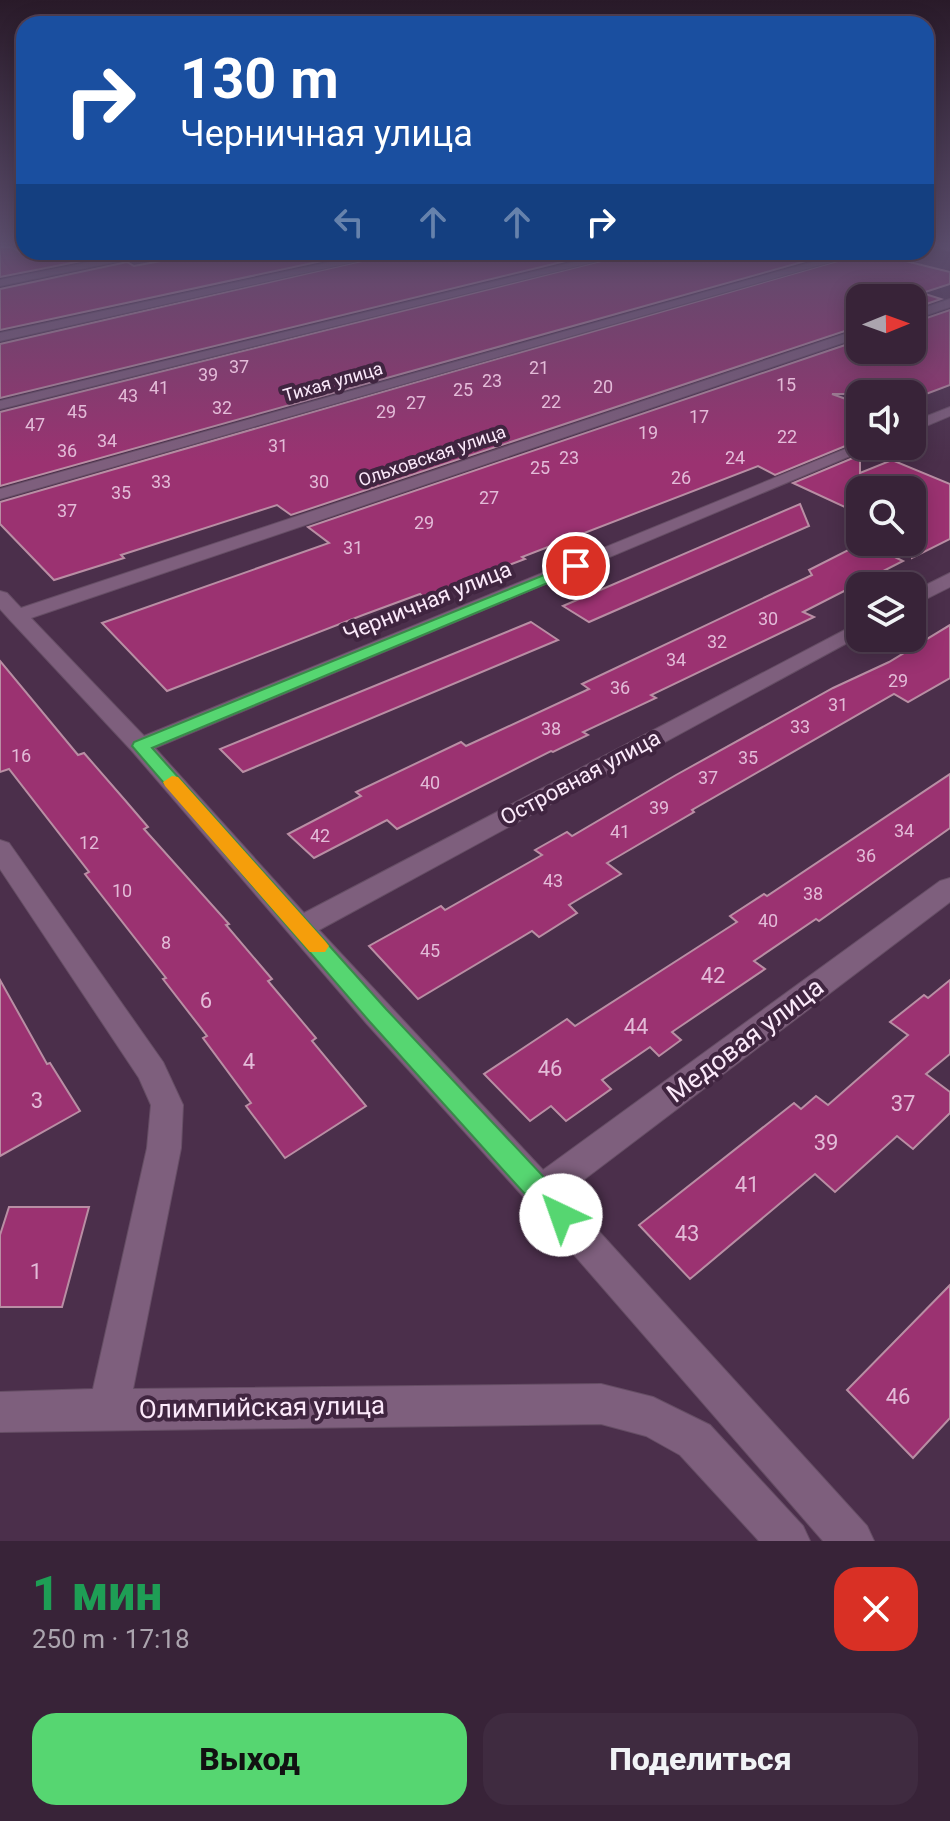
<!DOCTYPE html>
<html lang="ru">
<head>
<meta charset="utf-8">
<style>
	:root { --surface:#382338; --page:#3f2b40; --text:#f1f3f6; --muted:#aba4ae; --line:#524053; --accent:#56d671 }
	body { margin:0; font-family:Roboto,sans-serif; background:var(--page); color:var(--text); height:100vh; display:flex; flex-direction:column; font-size:30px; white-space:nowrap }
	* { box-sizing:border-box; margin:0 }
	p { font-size:26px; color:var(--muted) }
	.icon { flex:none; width:44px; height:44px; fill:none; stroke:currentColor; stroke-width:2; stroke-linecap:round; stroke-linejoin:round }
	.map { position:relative; height:1541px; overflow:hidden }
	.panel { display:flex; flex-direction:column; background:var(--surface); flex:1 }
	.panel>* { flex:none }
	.hud { position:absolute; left:16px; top:16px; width:918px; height:244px; border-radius:24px; box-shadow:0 4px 20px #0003,0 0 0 2px var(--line); background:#1a4fa0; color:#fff; overflow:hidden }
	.needle { width:52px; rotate:89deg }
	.buttons { position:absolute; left:846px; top:284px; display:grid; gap:16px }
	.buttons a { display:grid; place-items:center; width:80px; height:80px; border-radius:16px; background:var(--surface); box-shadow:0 4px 20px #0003,0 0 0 2px var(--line); font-size:40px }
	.pin { position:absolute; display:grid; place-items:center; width:68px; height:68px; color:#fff; margin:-34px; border:4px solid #fff; border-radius:50%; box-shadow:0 2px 8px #0007 }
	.me { position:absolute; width:88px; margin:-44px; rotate:318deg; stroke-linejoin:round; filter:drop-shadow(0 0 6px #0008) }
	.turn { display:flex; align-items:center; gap:28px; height:168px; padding:0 32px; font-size:36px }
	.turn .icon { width:104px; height:104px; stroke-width:2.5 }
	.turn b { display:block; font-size:56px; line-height:68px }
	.lanes { display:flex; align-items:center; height:76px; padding:0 32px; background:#0003; justify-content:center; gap:40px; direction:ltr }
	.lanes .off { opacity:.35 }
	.round { display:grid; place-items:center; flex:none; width:84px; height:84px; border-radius:24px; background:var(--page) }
	.headline { display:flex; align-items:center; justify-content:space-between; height:136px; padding:0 32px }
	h1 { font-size:48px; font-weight:800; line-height:60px; color:#1e9e55 }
	.button { display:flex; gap:16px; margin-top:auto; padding:16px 32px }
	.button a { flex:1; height:92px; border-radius:24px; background:var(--accent); color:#111; font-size:32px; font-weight:800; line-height:92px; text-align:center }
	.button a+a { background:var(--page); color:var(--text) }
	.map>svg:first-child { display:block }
</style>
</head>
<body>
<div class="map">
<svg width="950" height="1541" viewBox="0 0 950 1541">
	<rect width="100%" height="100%" fill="#4b2f4b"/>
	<g fill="#9b3271" stroke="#b98ea4" stroke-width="2">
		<polygon points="0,247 11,247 34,260 78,252 112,255 0,277"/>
		<polygon points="210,252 364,252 0,330 0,289 127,262 134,266"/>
		<polygon points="401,252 603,252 0,398 0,344"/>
		<polygon points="637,252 838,252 0,486 0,412"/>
		<polygon points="869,252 950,272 950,284 922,293 941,299 912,309 912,298 860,298 860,326 291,515 277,505 121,555 124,558 54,580 0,524 0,502"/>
		<polygon points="950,310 950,385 926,394 832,394 860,404 860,419 852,422 860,425 860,440 775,475 758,466 522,557 525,559 423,597 420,594 363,615 167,691 102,623 329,543 308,527 860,340 860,350 912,350 912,323"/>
		<polygon points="860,455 860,473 892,460 950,484 950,539 912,558 912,490 860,490 860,514 793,483"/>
		<polygon points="800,504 809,526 589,622 563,606"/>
		<polygon points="864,542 903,561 803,612 814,617 651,695 656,698 583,732 588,735 553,752 551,751 397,829 387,820 314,858 288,834 361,796 356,792 461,742 466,746 589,689 582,684 812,575 809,570"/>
		<polygon points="531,622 558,640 243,772 220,749"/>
		<polygon points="950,625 950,678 908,702 894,694 692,810 694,812 607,863 621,874 569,905 577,913 539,937 532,931 418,999 369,946 441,906 445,910 542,855 535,850 567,832 572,836 676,775 833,688 889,662"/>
		<polygon points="0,661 78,755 84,753 124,799 148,827 144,829 229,924 226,925 272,979 268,981 316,1038 312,1041 366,1106 285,1158 246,1106 251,1103 203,1038 207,1036 163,979 166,978 85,874 89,872 9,769 0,772"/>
		<polygon points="950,774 950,828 819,921 816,919 754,961 765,969 672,1032 681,1040 659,1056 650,1047 602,1080 611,1089 566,1121 551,1106 530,1121 484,1074 567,1019 575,1026 737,922 730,916 764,894 767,896"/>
		<polygon points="0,980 47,1064 50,1063 80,1111 0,1156"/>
		<polygon points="950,980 950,1054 926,1074 950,1092 950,1113 913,1149 897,1136 835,1192 815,1174 690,1279 639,1225 794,1103 801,1109 816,1096 828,1105 908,1035 890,1022 924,995 928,998"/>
		<polygon points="9,1207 89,1207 62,1307 0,1307 0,1235"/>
		<polygon points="950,1285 950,1418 913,1458 847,1390"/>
	</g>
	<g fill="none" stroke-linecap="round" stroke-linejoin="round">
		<g stroke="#664e65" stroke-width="2">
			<g id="minor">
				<polygon points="941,247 950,247 950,251 942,249"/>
				<polygon points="140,252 162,252 0,286 0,280"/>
				<polygon points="378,252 398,252 0,341 0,333"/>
				<polygon points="616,252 634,252 0,409 0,401"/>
				<polygon points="849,252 866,252 0,499 0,489"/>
				<polygon points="950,299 950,307 912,320 912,312"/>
				<polygon points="860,329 860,337 31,618 144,736 860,443 860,446 874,446 155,748 304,913 860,622 860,636 319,930 543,1170 940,881 950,878 950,902 565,1194 867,1526 874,1541 823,1541 529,1203 367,1024 132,751 10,620 0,609 0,591 7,593 21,608"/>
				<polygon points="950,407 950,416 912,432 912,422"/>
				<polygon points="950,573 950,587 912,606 912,592"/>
				<polygon points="0,840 9,843 163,1062 183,1105 181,1148 133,1389 601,1384 653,1397 710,1425 803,1526 810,1541 759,1541 680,1455 646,1436 601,1424 0,1432 0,1392 93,1389 147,1148 151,1105 139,1078 0,869"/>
			</g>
		</g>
		<use href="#minor" fill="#7e5f7d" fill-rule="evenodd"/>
	</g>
	<linearGradient id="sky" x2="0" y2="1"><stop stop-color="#291a29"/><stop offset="0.53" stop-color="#5b4d6c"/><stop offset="1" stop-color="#5b4d6c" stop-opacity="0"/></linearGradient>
	<rect width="950" height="462" fill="url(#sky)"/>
	<polygon fill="#56d671" stroke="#388b49" stroke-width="2" points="576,562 581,563 581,569 152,748 386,1009 571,1206 575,1215 571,1224 561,1227 552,1224 370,1022 132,746 134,742"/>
	<polygon fill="#f59e0b" points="172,776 178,777 325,941 329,946 325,952 310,952 165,786 163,782"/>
	<g text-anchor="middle" stroke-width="8" stroke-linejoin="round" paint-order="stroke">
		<g font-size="18" fill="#e3bbd8">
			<text x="239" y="373">37</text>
			<text x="539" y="374">21</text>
			<text x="208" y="381">39</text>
			<text x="492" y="387">23</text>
			<text x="786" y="391">15</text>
			<text x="603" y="393">20</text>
			<text x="159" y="394">41</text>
			<text x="463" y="396">25</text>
			<text x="128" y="402">43</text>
			<text x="551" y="408">22</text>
			<text x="416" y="409">27</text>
			<text x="222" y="414">32</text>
			<text x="77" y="418">45</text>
			<text x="386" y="418">29</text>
			<text x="699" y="423">17</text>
			<text x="35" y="431">47</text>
			<text x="648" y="439">19</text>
			<text x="787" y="443">22</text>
			<text x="107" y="447">34</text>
			<text x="278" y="452">31</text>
			<text x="67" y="457">36</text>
			<text x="569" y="464">23</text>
			<text x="735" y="464">24</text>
			<text x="540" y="474">25</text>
			<text x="681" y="484">26</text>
			<text x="161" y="488">33</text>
			<text x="319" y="488">30</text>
			<text x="121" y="499">35</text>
			<text x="489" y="504">27</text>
			<text x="67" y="517">37</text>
			<text x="424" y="529">29</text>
			<text x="353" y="554">31</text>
			<text x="768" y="625">30</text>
			<text x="717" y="648">32</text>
			<text x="676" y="666">34</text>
			<text x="898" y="687">29</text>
			<text x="620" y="694">36</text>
			<text x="838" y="711">31</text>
			<text x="800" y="733">33</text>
			<text x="551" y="735">38</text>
			<text x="21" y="762">16</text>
			<text x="748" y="764">35</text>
			<text x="708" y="784">37</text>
			<text x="430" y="789">40</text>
			<text x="659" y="814">39</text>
			<text x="904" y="837">34</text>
			<text x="620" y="838">41</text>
			<text x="320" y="842">42</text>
			<text x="89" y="849">12</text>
			<text x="866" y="862">36</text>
			<text x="553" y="887">43</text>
			<text x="122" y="897">10</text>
			<text x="813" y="900">38</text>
			<text x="768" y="927">40</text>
			<text x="166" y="949">8</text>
			<text x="430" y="957">45</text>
		</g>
		<g font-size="18" fill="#fbe9fa" stroke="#402540">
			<text transform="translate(333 382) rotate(-16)" y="6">Тихая улица</text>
			<text transform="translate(432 456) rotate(-19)" y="6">Ольховская улица</text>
		</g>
		<g font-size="22" fill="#fbe9fa" stroke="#402540">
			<text transform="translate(427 601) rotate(-22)" y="8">Черничная улица</text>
			<text transform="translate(580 777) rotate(-28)" y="8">Островная улица</text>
		</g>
		<g font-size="22" fill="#e3bbd8">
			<text x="713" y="983">42</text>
			<text x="206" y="1008">6</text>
			<text x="636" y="1034">44</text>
			<text x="249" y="1069">4</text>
			<text x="550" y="1076">46</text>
			<text x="37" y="1108">3</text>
			<text x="903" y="1111">37</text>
			<text x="826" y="1150">39</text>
			<text x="747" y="1192">41</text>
			<text x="687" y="1241">43</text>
			<text x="36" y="1279">1</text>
			<text x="898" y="1404">46</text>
		</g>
		<g font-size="26" fill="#fbe9fa" stroke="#402540">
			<text transform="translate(745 1040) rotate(-37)" y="9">Медовая улица</text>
			<text transform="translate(262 1407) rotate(-1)" y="9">Олимпийская улица</text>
		</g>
	</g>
</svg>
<div class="buttons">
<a><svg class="needle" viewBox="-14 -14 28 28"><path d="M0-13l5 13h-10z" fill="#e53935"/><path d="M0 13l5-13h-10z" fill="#aba4ae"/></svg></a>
<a><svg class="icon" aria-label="sound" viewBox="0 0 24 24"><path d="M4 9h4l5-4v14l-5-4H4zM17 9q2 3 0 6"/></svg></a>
<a><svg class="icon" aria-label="search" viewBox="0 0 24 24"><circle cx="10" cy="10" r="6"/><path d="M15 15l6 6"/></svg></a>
<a><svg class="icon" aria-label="layers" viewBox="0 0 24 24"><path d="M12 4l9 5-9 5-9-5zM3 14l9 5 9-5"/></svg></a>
</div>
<div class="pin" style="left:576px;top:566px;background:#d93025"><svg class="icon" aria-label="arrive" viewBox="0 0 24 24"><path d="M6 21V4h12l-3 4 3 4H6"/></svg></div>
<svg class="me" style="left:561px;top:1215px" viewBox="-20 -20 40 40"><circle r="19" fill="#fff"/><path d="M0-13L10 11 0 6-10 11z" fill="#56d671"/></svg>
<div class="hud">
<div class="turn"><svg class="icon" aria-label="right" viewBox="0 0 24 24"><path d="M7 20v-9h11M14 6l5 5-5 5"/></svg><div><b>130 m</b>Черничная улица</div></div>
<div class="lanes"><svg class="icon off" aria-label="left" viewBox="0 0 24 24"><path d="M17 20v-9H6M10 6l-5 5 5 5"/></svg><svg class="icon off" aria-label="ahead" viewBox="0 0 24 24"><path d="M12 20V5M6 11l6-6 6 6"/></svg><svg class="icon off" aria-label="ahead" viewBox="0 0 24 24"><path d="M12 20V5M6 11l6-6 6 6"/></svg><svg class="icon" aria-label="right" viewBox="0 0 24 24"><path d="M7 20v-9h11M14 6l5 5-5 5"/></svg></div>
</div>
</div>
<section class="panel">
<div class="headline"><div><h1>1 мин</h1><p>250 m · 17:18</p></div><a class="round" style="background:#d93025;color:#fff"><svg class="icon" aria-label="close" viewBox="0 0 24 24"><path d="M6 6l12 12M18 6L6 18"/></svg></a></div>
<div class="button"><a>Выход</a><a>Поделиться</a></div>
</section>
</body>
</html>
